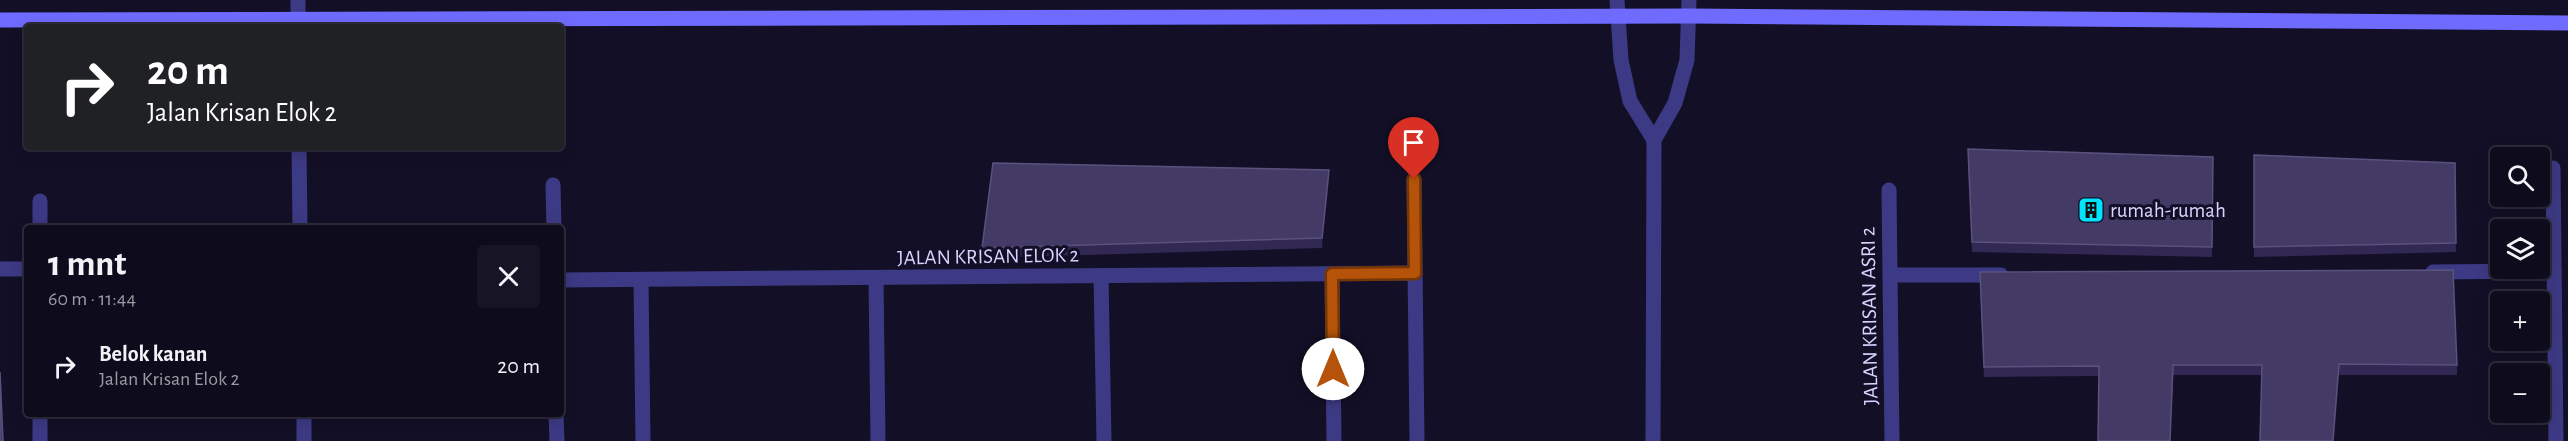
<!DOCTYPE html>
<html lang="id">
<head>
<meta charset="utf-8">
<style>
	:root { --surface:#0e0b1c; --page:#171425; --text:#f1f3f6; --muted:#9b9ba3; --line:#2e2b3b }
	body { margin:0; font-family:"Alegreya Sans",sans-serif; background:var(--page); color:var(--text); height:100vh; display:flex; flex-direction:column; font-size:22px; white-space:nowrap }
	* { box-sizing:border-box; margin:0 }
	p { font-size:20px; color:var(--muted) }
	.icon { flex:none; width:33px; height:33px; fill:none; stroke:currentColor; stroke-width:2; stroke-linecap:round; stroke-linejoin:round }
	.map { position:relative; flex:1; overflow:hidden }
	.panel { position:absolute; left:24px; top:225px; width:540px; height:192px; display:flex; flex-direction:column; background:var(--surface); border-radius:6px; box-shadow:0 3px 15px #0003,0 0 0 2px var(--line) }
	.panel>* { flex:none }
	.hud { position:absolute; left:24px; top:24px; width:540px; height:126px; border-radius:6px; box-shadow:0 3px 15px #0003,0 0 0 2px var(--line); background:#202124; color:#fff; overflow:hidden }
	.fabs { position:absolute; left:2490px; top:147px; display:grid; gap:12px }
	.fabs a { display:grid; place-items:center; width:60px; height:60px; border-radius:6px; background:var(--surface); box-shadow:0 3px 15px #0003,0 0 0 2px var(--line); font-size:30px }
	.pin { position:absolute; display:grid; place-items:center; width:51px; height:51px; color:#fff; margin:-62px -26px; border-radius:50% 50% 50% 0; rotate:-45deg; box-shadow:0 0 6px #0007 }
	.pin .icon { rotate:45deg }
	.me { position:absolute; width:66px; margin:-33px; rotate:0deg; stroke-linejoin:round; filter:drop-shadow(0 0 4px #0008) }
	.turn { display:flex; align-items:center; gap:21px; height:126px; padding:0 24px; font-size:27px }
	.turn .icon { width:78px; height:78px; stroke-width:2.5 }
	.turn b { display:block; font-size:42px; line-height:51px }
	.round { display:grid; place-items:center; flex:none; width:63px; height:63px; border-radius:6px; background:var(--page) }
	.head { display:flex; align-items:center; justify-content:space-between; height:102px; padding:0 24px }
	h1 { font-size:36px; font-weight:700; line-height:45px }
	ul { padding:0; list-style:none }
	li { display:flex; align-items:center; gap:18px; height:78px; padding:0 24px }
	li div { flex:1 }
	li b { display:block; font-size:22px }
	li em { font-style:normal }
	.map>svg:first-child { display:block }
</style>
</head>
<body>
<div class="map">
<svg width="2568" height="441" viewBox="0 0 2568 441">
	<rect width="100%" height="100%" fill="#130f26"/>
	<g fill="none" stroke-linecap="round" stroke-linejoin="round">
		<g stroke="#3d3a85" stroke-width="15">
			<polyline points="1617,0 1621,60 1630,101 1654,140"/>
			<polyline points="298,27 298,0"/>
			<polyline points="299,147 300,228"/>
			<polyline points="2553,168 2556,441"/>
			<polyline points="1414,179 1417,441"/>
			<polyline points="553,185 554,228"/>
			<polyline points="1889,190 1892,441"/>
			<polyline points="40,201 40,228"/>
			<polyline points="0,269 27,269"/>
			<polyline points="2433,272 2554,271"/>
			<polyline points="1332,274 1334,441"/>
			<polyline points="1890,275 2001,275"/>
			<polyline points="1101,276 1104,441"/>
			<polyline points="876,278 878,441"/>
			<polyline points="561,280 1415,273"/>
			<polyline points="641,280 643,441"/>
			<polyline points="40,414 40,441"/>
			<polyline points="304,414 304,441"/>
			<polyline points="556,414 557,441"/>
			<polyline points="1653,441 1654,140 1675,103 1687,60 1689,0"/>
		</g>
		<polyline stroke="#6f6bff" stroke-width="15" points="0,20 1689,16 2568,23"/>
	</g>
	<g fill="#312854">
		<polygon points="2254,155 2455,163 2456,252 2254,257"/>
		<polygon points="2213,157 2212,257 1972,252 1968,159"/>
		<polygon points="1329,180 1322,248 982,258 982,248"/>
		<polygon points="1980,282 2457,365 2457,375 2173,375 2170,441 2098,441 2099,376 1984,377"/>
	</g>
	<g fill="#1d163a">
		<polygon points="1329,170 1329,180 1322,248 1322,238"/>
		<polygon points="2339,364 2339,374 2333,441"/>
	</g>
	<g fill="#433a66" stroke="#5a527e" stroke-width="1.5">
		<polygon points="1968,149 2213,157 2212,247 1972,242"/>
		<polygon points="2254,155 2455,163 2456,243 2254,247"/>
		<polygon points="993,163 1329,170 1322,238 982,248"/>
		<polygon points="2453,270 2457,365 2339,364 2333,441 2260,441 2262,365 2173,365 2170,441 2098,441 2099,366 1984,367 1980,272"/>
		<polygon points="0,372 3,441 0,441"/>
	</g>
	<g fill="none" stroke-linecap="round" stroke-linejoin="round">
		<g stroke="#753606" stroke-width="15">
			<polyline id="route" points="1333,369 1332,274 1415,273 1414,179"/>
		</g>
		<use href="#route" stroke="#b45309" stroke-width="10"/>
	</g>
	<defs>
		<g id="building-square" transform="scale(1.35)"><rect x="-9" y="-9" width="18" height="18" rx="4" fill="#00e5ff" stroke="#130f26"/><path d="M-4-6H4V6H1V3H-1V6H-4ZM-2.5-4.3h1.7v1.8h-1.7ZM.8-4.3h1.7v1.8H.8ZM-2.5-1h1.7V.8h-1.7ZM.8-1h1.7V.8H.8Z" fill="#111"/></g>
	</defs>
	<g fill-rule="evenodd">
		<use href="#building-square" x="2091" y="210"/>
	</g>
	<g text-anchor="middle" stroke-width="6" stroke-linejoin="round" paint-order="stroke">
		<g font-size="21" fill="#d9d4ff" stroke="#130f26" text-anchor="start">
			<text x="2110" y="217">rumah-rumah</text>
		</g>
		<g font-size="21" fill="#d9d4ff" stroke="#130f26">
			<text transform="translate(988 256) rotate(-1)" y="7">JALAN KRISAN ELOK 2</text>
			<text transform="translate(1869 316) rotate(-91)" y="7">JALAN KRISAN ASRI 2</text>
		</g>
	</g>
</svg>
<div class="fabs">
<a><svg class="icon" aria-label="search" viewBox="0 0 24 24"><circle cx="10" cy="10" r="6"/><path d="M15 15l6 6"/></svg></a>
<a><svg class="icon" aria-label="layers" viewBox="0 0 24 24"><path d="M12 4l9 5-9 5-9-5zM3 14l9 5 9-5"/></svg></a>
<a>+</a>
<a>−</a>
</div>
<div class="pin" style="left:1414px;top:179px;background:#d93025"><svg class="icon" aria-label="arrive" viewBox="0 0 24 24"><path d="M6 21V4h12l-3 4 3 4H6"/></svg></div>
<svg class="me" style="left:1333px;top:369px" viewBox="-20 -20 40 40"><circle r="19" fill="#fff"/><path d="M0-13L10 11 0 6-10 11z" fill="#b45309"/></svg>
<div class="hud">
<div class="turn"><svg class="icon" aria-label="right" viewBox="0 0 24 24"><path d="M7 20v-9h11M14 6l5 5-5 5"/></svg><div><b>20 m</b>Jalan Krisan Elok 2</div></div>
</div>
<section class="panel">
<div class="head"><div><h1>1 mnt</h1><p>60 m · 11:44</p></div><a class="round"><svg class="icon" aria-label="close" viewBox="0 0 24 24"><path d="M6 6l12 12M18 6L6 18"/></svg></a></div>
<ul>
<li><svg class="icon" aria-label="right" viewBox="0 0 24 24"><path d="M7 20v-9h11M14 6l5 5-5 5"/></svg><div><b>Belok kanan</b><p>Jalan Krisan Elok 2</p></div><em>20 m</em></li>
</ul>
</section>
</div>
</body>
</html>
